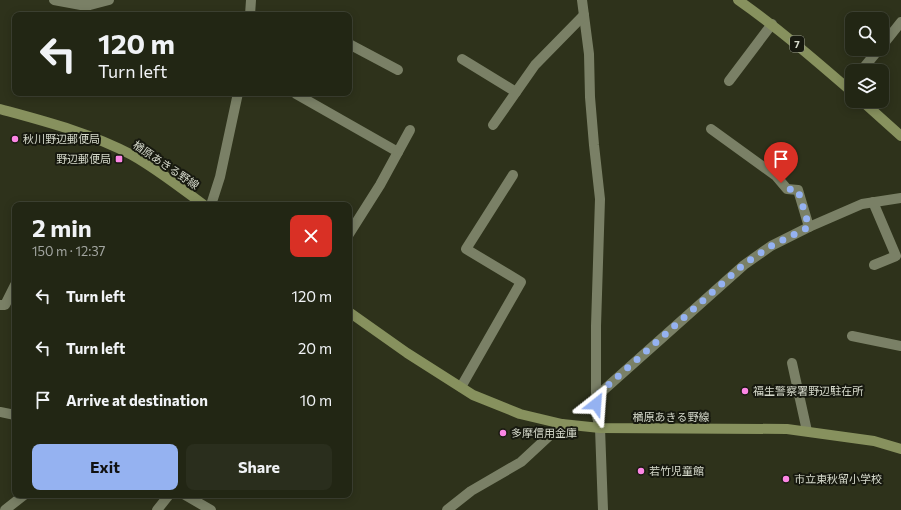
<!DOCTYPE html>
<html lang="en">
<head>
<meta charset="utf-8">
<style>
	:root { --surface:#222614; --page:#2a2e1d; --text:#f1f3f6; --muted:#a2a5a0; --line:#3f4334; --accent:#95b2f1 }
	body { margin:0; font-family:Commissioner,"Noto Sans JP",sans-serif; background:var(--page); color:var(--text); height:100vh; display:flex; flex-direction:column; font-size:15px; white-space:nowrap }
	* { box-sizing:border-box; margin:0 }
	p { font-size:13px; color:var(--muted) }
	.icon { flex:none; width:22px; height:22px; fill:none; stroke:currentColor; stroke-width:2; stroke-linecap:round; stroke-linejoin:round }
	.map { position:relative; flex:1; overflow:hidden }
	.details { position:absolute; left:12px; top:202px; width:340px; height:296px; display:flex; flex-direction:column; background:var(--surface); border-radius:8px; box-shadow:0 2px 10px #0003,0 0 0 1px var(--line) }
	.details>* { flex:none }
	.guide { position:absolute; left:12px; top:12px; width:340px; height:84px; border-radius:8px; box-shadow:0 2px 10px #0003,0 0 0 1px var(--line); background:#222614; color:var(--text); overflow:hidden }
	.controls { position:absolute; left:845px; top:12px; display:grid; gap:8px }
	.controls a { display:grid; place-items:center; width:44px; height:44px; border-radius:8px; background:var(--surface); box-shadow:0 2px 10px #0003,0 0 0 1px var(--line); font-size:20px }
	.pin { position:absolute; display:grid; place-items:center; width:34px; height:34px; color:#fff; margin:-41px -17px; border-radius:50% 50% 50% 0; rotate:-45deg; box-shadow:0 0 4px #0007 }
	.pin .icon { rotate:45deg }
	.me { position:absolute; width:44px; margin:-22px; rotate:28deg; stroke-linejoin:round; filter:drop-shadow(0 0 3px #0008) }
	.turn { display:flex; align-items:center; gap:14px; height:84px; padding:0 20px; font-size:18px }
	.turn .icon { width:52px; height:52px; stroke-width:2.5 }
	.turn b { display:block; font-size:28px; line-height:34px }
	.round { display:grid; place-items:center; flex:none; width:42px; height:42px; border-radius:8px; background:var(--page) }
	.head { display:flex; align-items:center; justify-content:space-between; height:68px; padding:0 20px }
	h1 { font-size:24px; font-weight:700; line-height:30px }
	.button { display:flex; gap:8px; margin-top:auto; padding:8px 20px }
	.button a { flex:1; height:46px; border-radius:8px; background:var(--accent); color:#111; font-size:16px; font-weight:700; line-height:46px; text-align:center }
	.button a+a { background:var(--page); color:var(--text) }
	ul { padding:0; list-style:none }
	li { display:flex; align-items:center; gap:12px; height:52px; padding:0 20px }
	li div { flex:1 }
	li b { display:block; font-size:15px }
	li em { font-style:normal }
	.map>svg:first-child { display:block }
</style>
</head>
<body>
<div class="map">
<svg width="901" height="510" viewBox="0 0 901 510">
	<rect width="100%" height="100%" fill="#2e321b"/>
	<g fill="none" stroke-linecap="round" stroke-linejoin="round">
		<g stroke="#7a8066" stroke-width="10">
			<polyline points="54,0 81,5 90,5 109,0"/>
			<polyline points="582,0 589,54 590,97 594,145 600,199 596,326 596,413 600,428 603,510"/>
			<polyline points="250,15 251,0"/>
			<polyline points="349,44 398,70"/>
			<polyline points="882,46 901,22"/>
			<polyline points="462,59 516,92"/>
			<polyline points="861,71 879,49"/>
			<polyline points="729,81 772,24"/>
			<polyline points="296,94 398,152 380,185 349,234"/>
			<polyline points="493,125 535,65 584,15"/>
			<polyline points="711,129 776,176 787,189 798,190 809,227"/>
			<polyline points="398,152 410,130"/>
			<polyline points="873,202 896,256 874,265"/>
			<polyline points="211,205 220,177 238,93"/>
			<polyline points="0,305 5,305 15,285"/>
			<polyline points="852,336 901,346"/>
			<polyline points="792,363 807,431"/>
			<polyline points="461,387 521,282 466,249 513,175"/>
			<polyline points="597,396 744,265 771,246 809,227 862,204 901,198"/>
			<polyline points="0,412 15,415"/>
			<polyline points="185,495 211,510"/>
			<polyline points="5,510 24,495"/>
			<polyline points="157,510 169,495"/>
			<polyline points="447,510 471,491 521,462 562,424"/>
		</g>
		<g stroke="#87915e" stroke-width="10">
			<path d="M738,0C778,28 815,60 852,92"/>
			<polyline points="862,101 901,136"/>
			<path d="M0,109C44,121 91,133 132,155C157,169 181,188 204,205"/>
			<polyline points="349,312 407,353 473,395 520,414 562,424 600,428 787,429 874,441 901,449"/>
		</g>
	</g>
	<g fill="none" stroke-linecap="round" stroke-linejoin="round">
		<polyline stroke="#95b2f1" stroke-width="7" stroke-dasharray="0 12.6" points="596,404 596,396 744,264 771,246 809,227 798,190 787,189 781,183"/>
	</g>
	<g fill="#fc86e4" stroke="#17190f" stroke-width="1.5">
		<circle cx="15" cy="139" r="4"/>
		<rect x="115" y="155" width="8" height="8" rx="2"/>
		<circle cx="745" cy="391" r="4"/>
		<circle cx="503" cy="433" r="4"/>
		<circle cx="641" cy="471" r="4"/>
		<circle cx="786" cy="479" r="4"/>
	</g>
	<g text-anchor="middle" stroke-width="4" stroke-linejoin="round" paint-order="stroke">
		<rect fill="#17190f" stroke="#9da093" stroke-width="1" x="790" y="36" width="14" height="16" rx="3"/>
		<g font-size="10" font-weight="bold" fill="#d6dacc">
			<text x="797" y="48">7</text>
		</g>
		<g font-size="11" fill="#d6dacc" stroke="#17190f" text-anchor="start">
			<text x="23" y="143">秋川野辺郵便局</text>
			<text x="111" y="163" text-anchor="end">野辺郵便局</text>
			<text x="753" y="395">福生警察署野辺駐在所</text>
			<text x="511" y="437">多摩信用金庫</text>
			<text x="649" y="475">若竹児童館</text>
			<text x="794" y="483">市立東秋留小学校</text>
		</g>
		<g font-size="11" fill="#d6dacc" stroke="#17190f">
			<text transform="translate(166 165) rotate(34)" y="4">楢原あきる野線</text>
			<text x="671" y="421">楢原あきる野線</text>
		</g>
	</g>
</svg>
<div class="controls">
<a><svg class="icon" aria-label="search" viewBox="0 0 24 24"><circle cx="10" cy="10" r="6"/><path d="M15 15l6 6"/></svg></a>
<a><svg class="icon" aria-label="layers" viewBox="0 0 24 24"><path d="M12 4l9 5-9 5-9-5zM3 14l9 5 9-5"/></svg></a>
</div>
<div class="pin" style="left:781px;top:183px;background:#d93025"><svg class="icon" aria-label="arrive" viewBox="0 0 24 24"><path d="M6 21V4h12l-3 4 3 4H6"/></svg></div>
<svg class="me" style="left:596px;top:404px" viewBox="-20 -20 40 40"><path d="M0-17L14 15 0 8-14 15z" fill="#95b2f1" stroke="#fff" stroke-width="4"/></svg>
<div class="guide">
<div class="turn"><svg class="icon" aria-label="left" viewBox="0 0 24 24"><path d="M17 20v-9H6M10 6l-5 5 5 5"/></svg><div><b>120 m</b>Turn left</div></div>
</div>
<section class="details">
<div class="head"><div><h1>2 min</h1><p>150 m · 12:37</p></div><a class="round" style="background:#d93025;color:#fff"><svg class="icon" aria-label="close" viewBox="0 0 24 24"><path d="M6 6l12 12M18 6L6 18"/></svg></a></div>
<ul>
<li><svg class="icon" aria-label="left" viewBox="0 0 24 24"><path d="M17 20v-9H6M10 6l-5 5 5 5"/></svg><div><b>Turn left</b></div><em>120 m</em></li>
<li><svg class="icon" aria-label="left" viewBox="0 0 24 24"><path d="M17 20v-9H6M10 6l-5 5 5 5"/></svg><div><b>Turn left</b></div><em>20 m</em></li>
<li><svg class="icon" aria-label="arrive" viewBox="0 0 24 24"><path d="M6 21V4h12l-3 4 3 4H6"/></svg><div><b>Arrive at destination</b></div><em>10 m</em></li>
</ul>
<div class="button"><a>Exit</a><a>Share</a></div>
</section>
</div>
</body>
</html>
